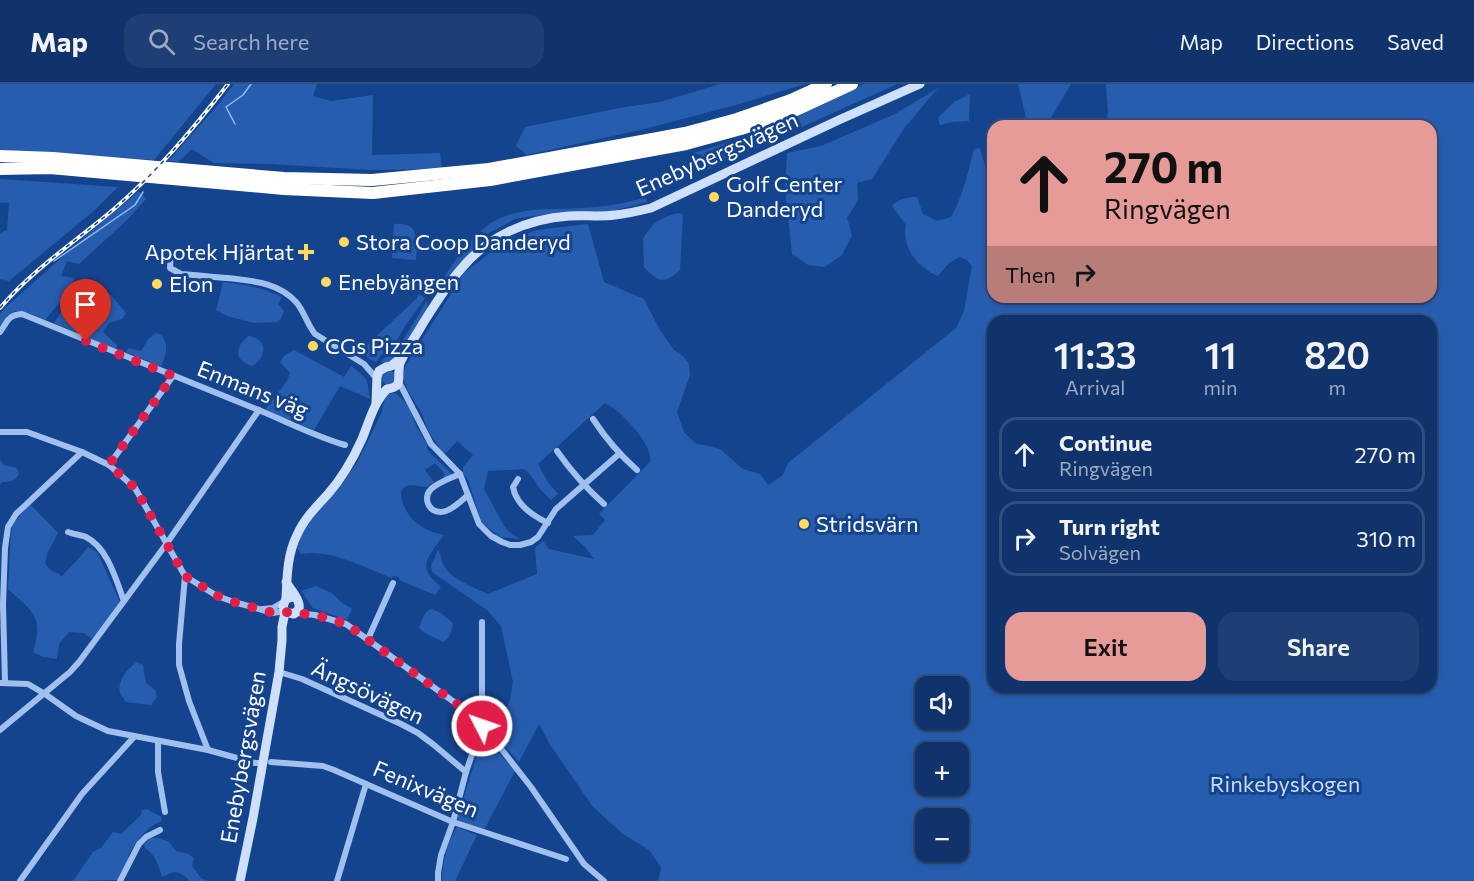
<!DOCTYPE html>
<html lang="en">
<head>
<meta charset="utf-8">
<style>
	:root { --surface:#10336b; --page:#1e3f73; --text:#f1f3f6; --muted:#9caac1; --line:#304e7e; --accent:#e69b98 }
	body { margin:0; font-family:Commissioner,sans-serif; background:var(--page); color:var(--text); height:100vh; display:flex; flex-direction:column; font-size:22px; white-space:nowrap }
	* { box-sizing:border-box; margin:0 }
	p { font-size:20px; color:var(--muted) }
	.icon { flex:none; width:33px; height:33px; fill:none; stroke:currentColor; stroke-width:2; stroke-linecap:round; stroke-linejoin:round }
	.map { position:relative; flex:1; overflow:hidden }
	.drawer { position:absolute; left:987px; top:231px; width:450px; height:378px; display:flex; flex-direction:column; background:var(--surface); border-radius:18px; box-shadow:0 2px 4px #0004,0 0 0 2px var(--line) }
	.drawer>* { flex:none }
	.guide { position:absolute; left:987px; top:36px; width:450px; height:183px; border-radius:18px; box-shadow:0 2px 4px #0004,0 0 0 2px var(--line); background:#e69b98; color:#111; overflow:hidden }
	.controls { position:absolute; left:915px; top:592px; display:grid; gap:12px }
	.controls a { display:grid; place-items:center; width:54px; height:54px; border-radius:12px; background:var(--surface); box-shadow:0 2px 4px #0004,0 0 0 2px var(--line); font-size:30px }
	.pin { position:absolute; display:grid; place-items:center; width:51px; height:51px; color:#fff; margin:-62px -26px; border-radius:50% 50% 50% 0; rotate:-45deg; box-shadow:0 0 6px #0007 }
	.pin .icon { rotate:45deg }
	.me { position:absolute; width:66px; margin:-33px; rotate:311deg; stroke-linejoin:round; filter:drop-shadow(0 0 4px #0008) }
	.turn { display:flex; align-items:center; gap:21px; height:126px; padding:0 18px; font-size:27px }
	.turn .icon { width:78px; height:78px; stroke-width:2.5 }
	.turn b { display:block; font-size:42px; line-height:51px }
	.then { display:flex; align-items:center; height:57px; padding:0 18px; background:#0003; gap:12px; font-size:22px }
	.eta { display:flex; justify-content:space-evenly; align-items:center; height:102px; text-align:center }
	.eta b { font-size:36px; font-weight:600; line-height:42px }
	.primary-button { display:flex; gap:12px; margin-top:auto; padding:12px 18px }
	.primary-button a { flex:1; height:69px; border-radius:18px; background:var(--accent); color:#111; font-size:24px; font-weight:600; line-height:69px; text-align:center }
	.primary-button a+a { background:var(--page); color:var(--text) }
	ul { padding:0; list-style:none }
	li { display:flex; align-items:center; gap:18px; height:75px; margin:0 12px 9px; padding:0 6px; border:3px solid var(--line); border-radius:18px }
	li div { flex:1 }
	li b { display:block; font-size:22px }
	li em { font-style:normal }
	header { display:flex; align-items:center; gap:36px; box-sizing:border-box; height:84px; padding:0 30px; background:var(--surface); border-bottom:2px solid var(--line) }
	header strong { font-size:28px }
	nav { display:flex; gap:33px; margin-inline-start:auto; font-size:21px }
	.search { width:420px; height:54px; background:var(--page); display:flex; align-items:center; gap:15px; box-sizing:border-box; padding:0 21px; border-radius:18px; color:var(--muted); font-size:22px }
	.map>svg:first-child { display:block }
</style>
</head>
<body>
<header>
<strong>Map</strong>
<div class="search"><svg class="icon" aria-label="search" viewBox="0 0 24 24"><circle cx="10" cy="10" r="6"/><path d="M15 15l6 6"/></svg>Search here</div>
<nav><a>Map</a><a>Directions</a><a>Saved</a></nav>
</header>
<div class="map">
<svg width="1474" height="797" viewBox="0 0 1474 797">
	<rect width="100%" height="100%" fill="#15448f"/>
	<g fill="#275dae" fill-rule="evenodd">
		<polygon points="0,0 216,0 154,76 0,66"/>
		<polygon points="234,0 317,0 313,12 331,17 373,11 372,71 440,69 442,85 371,86 270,80 214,79 192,65 178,78 168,77 217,22"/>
		<polygon points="720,0 805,0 736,21 644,45 527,71 516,62 525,43 625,23 660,18"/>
		<polygon points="864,0 897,0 700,89 710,75 694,69 779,42"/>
		<polygon points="1018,0 1071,0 1046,42 1028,42"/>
		<path d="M1107,0H1474V797H657L659,795L661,783L649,766L623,750L593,723L549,659L539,640L519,678L484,639L504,629L510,616L513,598L501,542L487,526L432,488L431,482L438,466C441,471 441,475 443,480C448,494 475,504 488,510L537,490L535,464L543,457L549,465L594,475L585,463L573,452L593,451L605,436L599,430L650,378C654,361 620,326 605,319L538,380L548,398L558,410L551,416L540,405L529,389L524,385L488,387L484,405L503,440L509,448L520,455L500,453L482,439L468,396L463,389V383L473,371L457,357L447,368L443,369L429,348L421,328L408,307L402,292L406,281L464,189L504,158L537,146L588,140L604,198L644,215L660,246L674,266L683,272L689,280L690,291L677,328L684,348L695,359L720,365L743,385L760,390L768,401L783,391L788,379L956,244L964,227L972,182L967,176L959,173L949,179L938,192C918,184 901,163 906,141L892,122C898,115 908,113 917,113L923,130L937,137L951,133C963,112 968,88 974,65L980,64L986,85L993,84V213H1431V42H1106L1108,29L1106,1ZM993,237H1431V603H993ZM926,603H958V636H926ZM926,669H958V702H926ZM926,735H958V768H926Z"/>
		<polygon points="938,4 905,43 872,95 857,99 858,116 847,134 852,151 842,171 825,183 808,181 792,170 785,105 787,69 821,62 895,30"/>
		<polygon points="970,10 969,37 952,38 940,41 938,34 954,18"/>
		<polygon points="0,95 118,103 95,126 9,197 0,195 0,149 7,146 9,119 0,119"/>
		<polygon points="139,107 146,115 127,136 79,180 67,177 61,192 75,194 60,218 45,236 29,229 15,227 8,231 0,241 0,230 5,224 95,144"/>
		<path d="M646,113L647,118L612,127L532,132L515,135L487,150L477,160L437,210L433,211L432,210C447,189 470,152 491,139C518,122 552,126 582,124C604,123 624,120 646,113Z"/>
		<path d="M678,129L683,130L680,186C664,201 658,198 644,183L643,154L654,139L668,132Z"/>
		<path d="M394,140C420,138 417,156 416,176L392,174Z"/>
		<polygon points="84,193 111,211 126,229 122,235 109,239 103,248 117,261 116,265 54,239"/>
		<path d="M223,198C247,201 260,203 282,213L278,220L284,227L281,235L277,238L254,239L227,232L216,226Z"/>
		<path d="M419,210L425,214L405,242L393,263L381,271L376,278C367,275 364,271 366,262L417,214Z"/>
		<path d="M427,216L428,224L400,271L390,279L381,278C386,271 394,268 399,262C409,247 418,231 427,216Z"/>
		<polygon points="156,249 162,251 166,260 166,269 161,283 126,268 129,264 141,267 148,255"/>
		<path d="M248,252C268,254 267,274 252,282C233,275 235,264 248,252Z"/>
		<path d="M294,266L344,293L351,282C356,286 365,292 367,298C369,303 368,310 370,315L340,302L314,346L265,326L287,297L290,289L280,278L284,272Z"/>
		<circle cx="389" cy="294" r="7"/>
		<path d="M395,309L401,314L408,321L416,342L427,360V366L453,391L444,394L443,393L445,390L435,379L425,386L434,398L426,403C421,403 415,401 411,401C391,402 406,429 413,436C421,444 433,449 444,451C437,460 423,476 427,487C430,494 437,499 441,503L435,511L399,496V493L393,492L392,494C366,484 329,464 301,470L297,464L303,448L312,435L343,398L356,380L369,355L382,327L386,310Z"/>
		<path d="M0,376L4,381L17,384L19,390C15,397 10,398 2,398L0,400Z"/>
		<path d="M30,420L58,449L47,470L45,480L51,486L62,492L80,473L88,463L97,468L120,518L92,555L84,549L69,548L59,560L57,575L43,573L33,568C44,532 33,528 8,505L11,449L13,440Z"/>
		<polygon points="316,502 332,509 341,518 352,525 347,536 313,524 301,507"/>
		<path d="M431,525L441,529L453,539C452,547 450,554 443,558L425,549L419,544C421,537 424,528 431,525Z"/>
		<path d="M137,578L143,581L146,599L155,606L157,613L151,621L126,618C124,615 122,612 120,609C117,597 128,584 137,578Z"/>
		<polygon points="489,658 515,687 484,746 460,738 457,735 478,668 482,660"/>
		<path d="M147,725L161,733L162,737C147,742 136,758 128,772L129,775L117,796L73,797L93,768L101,764L113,748L121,750L141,731L142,726Z"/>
		<path d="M457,743L477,751L455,797H442C442,779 447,759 457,743Z"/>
		<path d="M151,754H159L169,758L176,767L188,770L194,774L192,782L201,794L208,797H188V795C177,786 175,787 162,793C159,782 155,770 145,764L144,760Z"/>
	</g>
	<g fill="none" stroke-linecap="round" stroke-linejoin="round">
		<g stroke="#92baf3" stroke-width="1.5">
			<polyline points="235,40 226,23 243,11 251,0"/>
			<polyline points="54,177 135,121 143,108"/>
			<polyline points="1351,213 1354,214"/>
		</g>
		<g stroke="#a0c0f0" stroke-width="6">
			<path d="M171,169L170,184L181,190C196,191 212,193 227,194C252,197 278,198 296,218C304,227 307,240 315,250L364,280L377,295"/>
			<path d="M0,248C8,237 8,231 22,230C100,262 178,294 256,325C286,337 314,352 345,361"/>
			<polyline points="399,298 431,360 460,390 479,440 491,452 502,458 510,461 520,461 531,458 538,453 556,425 619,370"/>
			<path d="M593,335C606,355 620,371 637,386"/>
			<polyline points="0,348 27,348 82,368 109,381 135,404 185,492 217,512 234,518 273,529 284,527"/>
			<path d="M557,367C571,387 586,404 604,420"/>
			<polyline points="109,381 173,292"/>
			<path d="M460,390C451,394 439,398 431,405C423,414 428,428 441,428C450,428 461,417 468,411"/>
			<path d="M518,395L513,403C516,421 533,432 548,439"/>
			<path d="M68,448C73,450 81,451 86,453C108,464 116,496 124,517"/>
			<polyline points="185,492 179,560 179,581 189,617 208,666"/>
			<polyline points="263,525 273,524 283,518"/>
			<polyline points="296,529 315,531 346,540 468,628 492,653 531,703 584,780 604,797"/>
			<polyline points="368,555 393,499"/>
			<polyline points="279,588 302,595 401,640 418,649 434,661 466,688"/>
			<polyline points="5,598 3,520 5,464 8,443 16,430 82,368"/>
			<polyline points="0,599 28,600 45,610 76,632 108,647 208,666 255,679 262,679"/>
			<polyline points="0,646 70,588 79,578 167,459 259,326"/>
			<polyline points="158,658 158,688 165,728"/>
			<polyline points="271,678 323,682 334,686 453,738 566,775"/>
			<polyline points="20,797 82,710 134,653"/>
			<polyline points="120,797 139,760 146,753 160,746"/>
			<polyline points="337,797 366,700"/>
			<polyline points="438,797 438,789 441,771 453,738 466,688 482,642 482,538"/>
		</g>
		<g stroke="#cee0fb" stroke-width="9">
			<polyline points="376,319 377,293 379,287 386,283 391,282 402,273"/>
			<path d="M286,498C291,506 301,516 299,525L294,530L285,528L283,522L286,515L292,513L296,514"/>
			<path d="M286,515C287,493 287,471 297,451C304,435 316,423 328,410C342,394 353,375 362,355C369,338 374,318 387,305C402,303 398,297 399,286C399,282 401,276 403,273C408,262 416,252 422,241C434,222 446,202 461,185C488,152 527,135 569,132C584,131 600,133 615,131C627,130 639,127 651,124L841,35L920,0"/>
			<polyline points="240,797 253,734 279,588 282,556 282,543 285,528"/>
		</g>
		<g stroke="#fff" stroke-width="12">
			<polyline points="0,72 53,74 284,94 372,96 489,85 685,49 737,35 791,16 826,0"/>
			<polyline points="0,85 50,84 284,105 373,109 490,96 686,60 741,45 796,26 852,0"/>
		</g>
		<g stroke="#fff" stroke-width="4">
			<path id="rail" d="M0,224C33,185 75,158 114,125C157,88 193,45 228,0"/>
		</g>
		<use href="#rail" stroke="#15448f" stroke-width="1.5" stroke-dasharray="4.5" stroke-linecap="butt"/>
	</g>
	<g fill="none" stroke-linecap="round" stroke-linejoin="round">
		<polyline stroke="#e11d48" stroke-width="10" stroke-dasharray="0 18" points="86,257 173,292 109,381 135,404 185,492 218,512 234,518 273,529 284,527 291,530 296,529 315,531 346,540 468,628 482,642"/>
	</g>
	<g fill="#ffd960" stroke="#15448f" stroke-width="2">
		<circle cx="714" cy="113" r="6"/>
		<circle cx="344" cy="158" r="6"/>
		<path d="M303 159h6v6h6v6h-6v6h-6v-6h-6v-6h6z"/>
		<circle cx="326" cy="198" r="6"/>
		<circle cx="157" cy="200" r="6"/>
		<circle cx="313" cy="262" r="6"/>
		<circle cx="804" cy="440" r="6"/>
	</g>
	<g text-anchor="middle" stroke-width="6" stroke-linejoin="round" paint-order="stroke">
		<g font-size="22" fill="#fff" stroke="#15448f">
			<text transform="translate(717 70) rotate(-24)" y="8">Enebybergsvägen</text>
			<text transform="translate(253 305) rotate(22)" y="8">Enmans väg</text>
			<text transform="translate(368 608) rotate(25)" y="8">Ängsövägen</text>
			<text transform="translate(243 673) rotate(-80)" y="8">Enebybergsvägen</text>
			<text transform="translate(426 705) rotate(23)" y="8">Fenixvägen</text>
		</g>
		<g font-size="22" fill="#fff" stroke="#15448f" text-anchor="start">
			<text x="726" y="108">Golf Center<tspan x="726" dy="25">Danderyd</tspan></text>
			<text x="356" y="166">Stora Coop Danderyd</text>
			<text x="294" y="176" text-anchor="end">Apotek Hjärtat</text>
			<text x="338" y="206">Enebyängen</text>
			<text x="169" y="208">Elon</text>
			<text x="325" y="270">CGs Pizza</text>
			<text x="816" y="448">Stridsvärn</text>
		</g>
		<g font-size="22" fill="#c7dcfc" stroke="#15448f">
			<text x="1285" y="708">Rinkebyskogen</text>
		</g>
	</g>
</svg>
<div class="controls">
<a><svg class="icon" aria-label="sound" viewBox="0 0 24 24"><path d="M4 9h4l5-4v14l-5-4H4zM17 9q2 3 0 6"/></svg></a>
<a>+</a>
<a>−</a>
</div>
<div class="pin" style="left:86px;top:257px;background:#d93025"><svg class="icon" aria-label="arrive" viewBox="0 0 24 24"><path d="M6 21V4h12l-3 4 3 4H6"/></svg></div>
<svg class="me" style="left:482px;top:642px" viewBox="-20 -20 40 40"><circle r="17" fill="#e11d48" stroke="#fff" stroke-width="3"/><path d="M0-11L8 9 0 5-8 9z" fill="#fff"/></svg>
<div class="guide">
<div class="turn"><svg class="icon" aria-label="ahead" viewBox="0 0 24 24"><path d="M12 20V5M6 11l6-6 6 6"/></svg><div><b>270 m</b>Ringvägen</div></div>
<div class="then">Then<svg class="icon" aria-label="right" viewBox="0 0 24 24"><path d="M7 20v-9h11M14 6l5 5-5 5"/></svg></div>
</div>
<section class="drawer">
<div class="eta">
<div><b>11:33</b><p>Arrival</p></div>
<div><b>11</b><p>min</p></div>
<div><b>820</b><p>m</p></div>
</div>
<ul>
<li><svg class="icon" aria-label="ahead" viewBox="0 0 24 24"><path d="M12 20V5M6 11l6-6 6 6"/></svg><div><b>Continue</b><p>Ringvägen</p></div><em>270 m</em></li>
<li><svg class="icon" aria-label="right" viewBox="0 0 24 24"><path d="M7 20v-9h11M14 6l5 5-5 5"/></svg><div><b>Turn right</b><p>Solvägen</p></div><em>310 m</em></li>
</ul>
<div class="primary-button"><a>Exit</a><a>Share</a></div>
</section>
</div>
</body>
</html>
